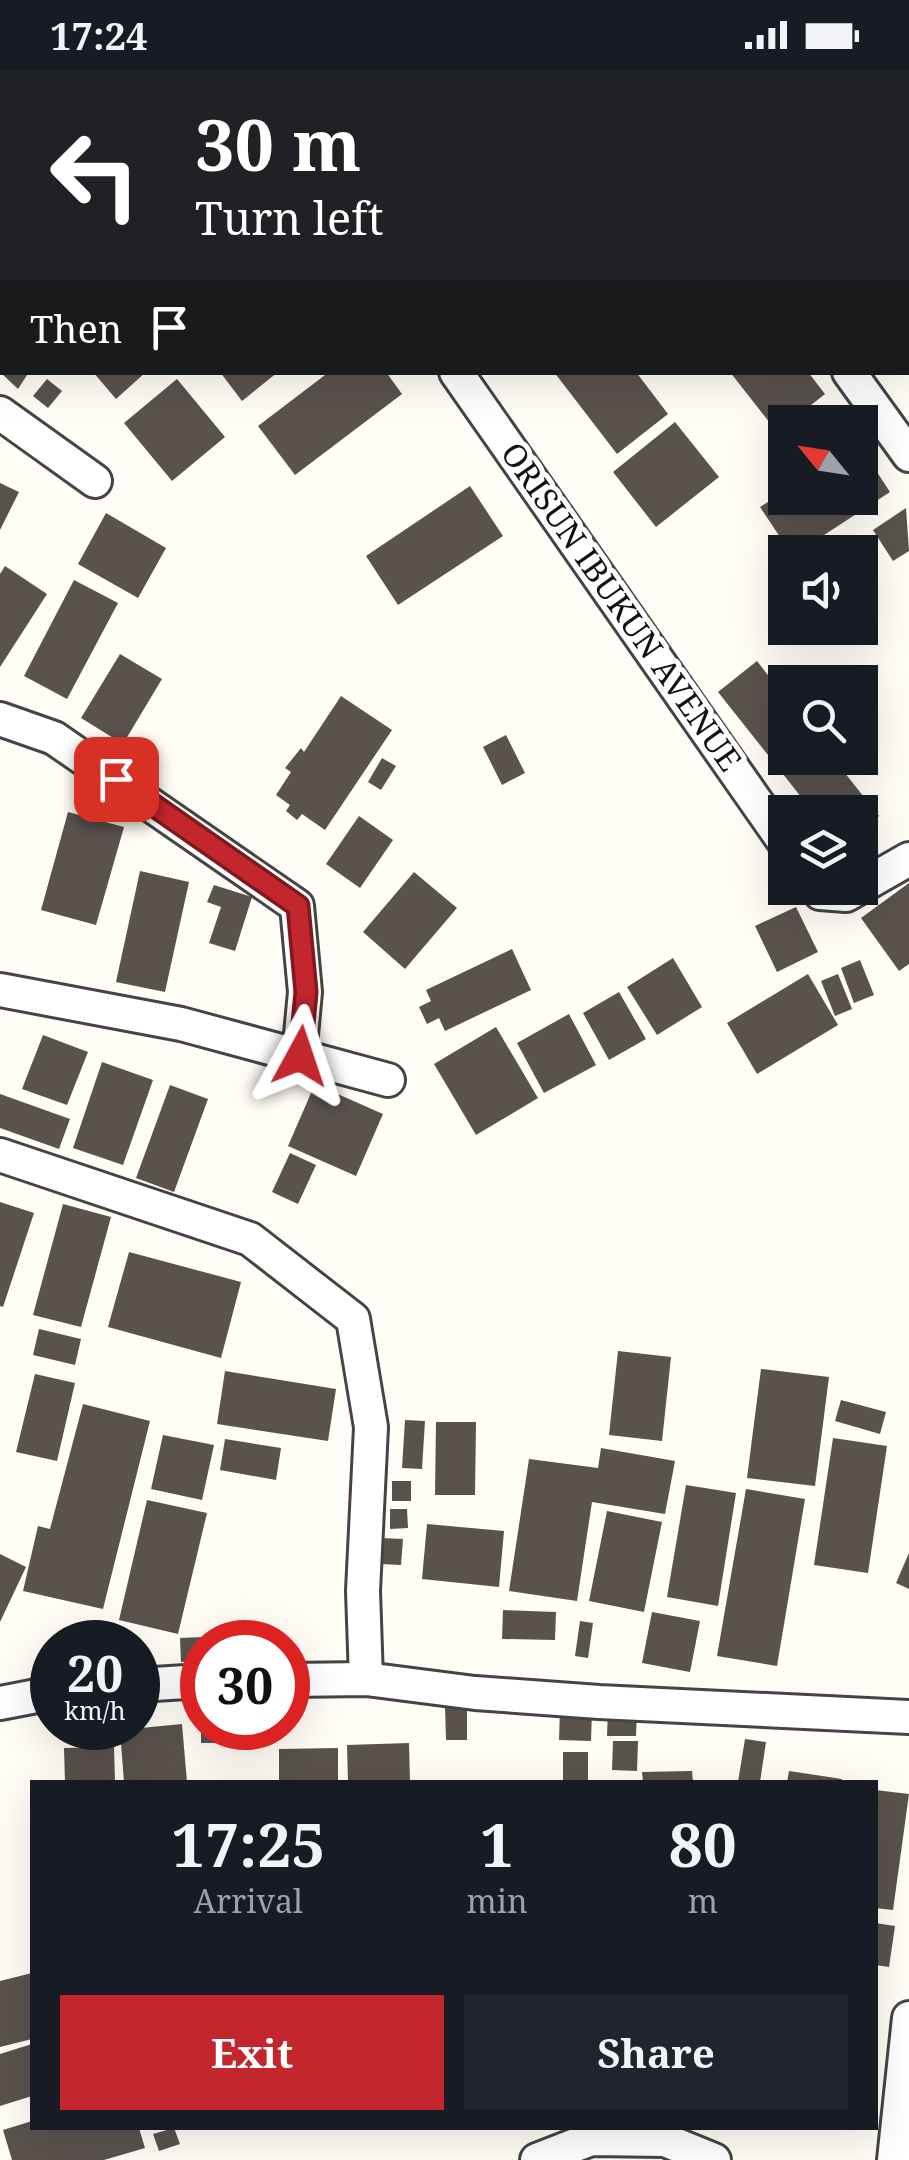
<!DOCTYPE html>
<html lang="en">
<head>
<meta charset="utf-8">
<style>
	:root { --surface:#171b24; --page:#20242c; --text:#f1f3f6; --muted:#9ea1a6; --accent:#c4262e }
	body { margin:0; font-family:"Noto Serif",serif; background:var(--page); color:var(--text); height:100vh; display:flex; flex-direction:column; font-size:38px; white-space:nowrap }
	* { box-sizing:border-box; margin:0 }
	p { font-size:32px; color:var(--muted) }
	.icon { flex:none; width:55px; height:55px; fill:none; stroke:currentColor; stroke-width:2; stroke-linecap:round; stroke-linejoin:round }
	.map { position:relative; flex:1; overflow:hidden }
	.drawer { position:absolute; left:30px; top:1710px; width:848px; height:350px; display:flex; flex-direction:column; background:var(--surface); border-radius:0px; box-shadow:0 10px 40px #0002 }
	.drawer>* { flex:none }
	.hud { position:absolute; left:0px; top:0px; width:910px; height:305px; box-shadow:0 10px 40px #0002; background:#202124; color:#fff; overflow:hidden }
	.needle { width:65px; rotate:300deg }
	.controls { position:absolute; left:768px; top:335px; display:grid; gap:20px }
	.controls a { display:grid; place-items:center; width:110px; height:110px; border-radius:0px; background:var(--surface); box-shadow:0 10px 40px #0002; font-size:50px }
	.speed { position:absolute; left:30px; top:1550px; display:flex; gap:20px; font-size:50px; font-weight:700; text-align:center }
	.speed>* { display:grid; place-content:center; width:130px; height:130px; border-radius:50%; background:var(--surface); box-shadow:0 10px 40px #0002; line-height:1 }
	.speed small { font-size:25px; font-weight:400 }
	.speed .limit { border:15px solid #d22; background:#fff; color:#111 }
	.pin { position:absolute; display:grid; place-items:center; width:85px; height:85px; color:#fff; margin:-42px; border-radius:20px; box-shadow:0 5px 15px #0006 }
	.me { position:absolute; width:110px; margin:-55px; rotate:5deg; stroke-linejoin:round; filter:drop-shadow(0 0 8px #0008) }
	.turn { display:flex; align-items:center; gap:35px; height:210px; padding:0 30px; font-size:45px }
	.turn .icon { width:130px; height:130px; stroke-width:2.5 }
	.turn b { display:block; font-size:70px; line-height:85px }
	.then { display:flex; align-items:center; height:95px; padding:0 30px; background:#0003; gap:20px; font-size:38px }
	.eta { display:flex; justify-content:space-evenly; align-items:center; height:170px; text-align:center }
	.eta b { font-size:60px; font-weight:700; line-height:70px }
	.button { display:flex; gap:20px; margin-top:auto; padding:20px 30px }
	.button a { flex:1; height:115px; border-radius:0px; background:var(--accent); color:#fff; font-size:40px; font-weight:700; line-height:115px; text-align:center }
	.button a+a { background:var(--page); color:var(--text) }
	.status { display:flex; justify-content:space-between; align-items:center; height:70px; padding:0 50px; background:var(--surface); direction:ltr }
	.status svg { height:28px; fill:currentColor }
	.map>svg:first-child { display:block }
</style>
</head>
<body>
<div class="status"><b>17:24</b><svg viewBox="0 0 49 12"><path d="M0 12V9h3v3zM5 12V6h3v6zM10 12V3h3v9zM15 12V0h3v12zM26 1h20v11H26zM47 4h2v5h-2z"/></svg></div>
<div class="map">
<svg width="909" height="2090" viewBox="0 0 909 2090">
	<rect width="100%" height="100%" fill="#fffdf5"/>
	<g fill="#5a524d">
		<polygon points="0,302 29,302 18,319"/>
		<polygon points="93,302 146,302 116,329"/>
		<polygon points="220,302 278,302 242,331"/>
		<polygon points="329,302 386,302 402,324 295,405 258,356"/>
		<polygon points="554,302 636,302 668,344 617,384"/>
		<polygon points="730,302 808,302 825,324 777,362"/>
		<polygon points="47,309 62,321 48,338 33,326"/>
		<polygon points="177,309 225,367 172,411 124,353"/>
		<polygon points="675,352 719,407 656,457 613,402"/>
		<polygon points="860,376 890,422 798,482 790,482 760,437 785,421 785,428 860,428"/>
		<polygon points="0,413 19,422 0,460"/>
		<polygon points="470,416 503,466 398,535 366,486"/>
		<polygon points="906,438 909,481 893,491 873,460"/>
		<polygon points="106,443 166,478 138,528 78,494"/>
		<polygon points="5,496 47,524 0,597 0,504"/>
		<polygon points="74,510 118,533 67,629 24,606"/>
		<polygon points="120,584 162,609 123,674 81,648"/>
		<polygon points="757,591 785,627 785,688 833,688 879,746 860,761 860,742 813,742 718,622"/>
		<polygon points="341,626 392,660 325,760 302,744 297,750 286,741 290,735 276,725 291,702 285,698 301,678 304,682"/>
		<polygon points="506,665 525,703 502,715 483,677"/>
		<polygon points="382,688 396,696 381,720 368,712"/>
		<polygon points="68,742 124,757 96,855 41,840"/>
		<polygon points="359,746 393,770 360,818 326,794"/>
		<polygon points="140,801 189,812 165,922 116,912"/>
		<polygon points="414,802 457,838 405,899 363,862"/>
		<polygon points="909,813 909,894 899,901 861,848"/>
		<polygon points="214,815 252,827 235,881 209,873 221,837 207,832"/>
		<polygon points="796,837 818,882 777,902 755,856"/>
		<polygon points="512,879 531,920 445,961 439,948 427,954 419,937 431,931 426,920"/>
		<polygon points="673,888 702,937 657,965 627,917"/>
		<polygon points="860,890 874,925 854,933 841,898"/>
		<polygon points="808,904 838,955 757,1004 727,953"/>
		<polygon points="838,904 852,939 835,946 821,911"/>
		<polygon points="619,922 646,969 609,990 583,943"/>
		<polygon points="569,944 596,995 544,1023 517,973"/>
		<polygon points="496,957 538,1028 476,1065 434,994"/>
		<polygon points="43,965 88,982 67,1035 22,1019"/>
		<polygon points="102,992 153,1010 123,1095 73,1078"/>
		<polygon points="315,1014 383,1044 356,1106 288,1076"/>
		<polygon points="170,1015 208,1029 174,1122 136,1108"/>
		<polygon points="0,1024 70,1049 59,1079 0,1058"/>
		<polygon points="290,1083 316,1095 298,1134 272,1122"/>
		<polygon points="0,1132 34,1143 3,1237 0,1236"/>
		<polygon points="63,1134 111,1147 81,1257 33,1245"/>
		<polygon points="129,1182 241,1212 221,1288 108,1257"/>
		<polygon points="39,1259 81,1269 75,1295 33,1285"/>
		<polygon points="618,1281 671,1287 662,1371 609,1365"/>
		<polygon points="761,1299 829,1307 815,1416 747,1408"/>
		<polygon points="225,1301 336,1319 328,1371 217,1354"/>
		<polygon points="35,1304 75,1313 57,1391 16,1382"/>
		<polygon points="841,1330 886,1342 880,1364 835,1351"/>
		<polygon points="83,1334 150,1351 103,1539 23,1521 38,1456 50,1459"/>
		<polygon points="405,1350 425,1351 422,1399 402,1398"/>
		<polygon points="436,1352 476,1352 475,1425 435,1425"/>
		<polygon points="163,1365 214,1375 202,1430 151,1419"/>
		<polygon points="833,1368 887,1376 868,1503 814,1495"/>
		<polygon points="225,1369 281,1378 276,1410 220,1400"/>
		<polygon points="601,1378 675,1391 665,1444 592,1432 577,1531 509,1521 529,1389 598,1398"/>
		<rect x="392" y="1411" width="19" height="20"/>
		<polygon points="686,1415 736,1423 718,1536 667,1527"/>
		<polygon points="746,1419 805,1429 777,1596 717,1586"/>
		<polygon points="147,1430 207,1443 178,1564 119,1550"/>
		<polygon points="390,1439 407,1439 408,1458 390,1459"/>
		<polygon points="607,1441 662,1452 644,1542 589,1531"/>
		<polygon points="427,1454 504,1461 499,1517 422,1509"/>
		<polygon points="382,1468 403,1469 401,1495 381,1494"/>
		<polygon points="909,1483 909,1519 896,1513"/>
		<polygon points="0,1484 26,1497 0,1552"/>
		<polygon points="503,1540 556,1542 555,1570 502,1569"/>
		<polygon points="652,1542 700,1551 690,1602 642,1593"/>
		<polygon points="580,1551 593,1553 588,1588 575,1586"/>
		<polygon points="250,1565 250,1572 202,1572 202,1591 181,1592 180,1568"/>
		<polygon points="445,1636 467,1636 467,1670 446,1670"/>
		<polygon points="560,1638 592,1639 591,1671 559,1670"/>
		<polygon points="608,1639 637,1640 636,1666 607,1666"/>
		<polygon points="182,1654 187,1712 124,1712 120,1660"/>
		<rect x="201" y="1658" width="22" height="15"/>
		<polygon points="745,1669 766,1672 760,1712 738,1712"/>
		<polygon points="613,1671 638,1671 637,1701 612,1700"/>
		<polygon points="409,1673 410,1712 348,1712 347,1675"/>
		<polygon points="114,1677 115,1712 65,1712 64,1678"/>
		<polygon points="338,1678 338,1712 279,1712 279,1679"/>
		<rect x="563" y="1682" width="25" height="30"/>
		<polygon points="692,1701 693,1712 643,1712 642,1702"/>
		<polygon points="789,1701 842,1709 841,1712 787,1712"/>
		<polygon points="875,1720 909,1724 893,1840 875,1838"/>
		<polygon points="875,1853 895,1856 889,1897 875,1895"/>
		<polygon points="32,1903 32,1969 0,1977 0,1911"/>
		<polygon points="32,1974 32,2026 0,2036 0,1984"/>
		<polygon points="32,2051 32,2058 139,2058 145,2078 104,2090 12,2090 3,2060"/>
		<polygon points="174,2058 180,2074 159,2081 153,2064"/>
	</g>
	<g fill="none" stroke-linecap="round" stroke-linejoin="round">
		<g stroke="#444" stroke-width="38">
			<g id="minor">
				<polyline points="197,0 199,2"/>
				<polyline points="564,0 567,2"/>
				<polyline points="908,26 909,27"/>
				<polyline points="456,302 785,773"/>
				<polyline points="849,302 909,385"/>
				<polyline points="0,343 95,411"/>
				<polyline points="0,649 54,668 297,836 305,922 299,986"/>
				<polyline points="816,818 820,823 846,825 909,789"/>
				<polyline points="0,920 181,954 388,1010"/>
				<polyline points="0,1085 250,1169 353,1249 371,1357 363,1521 366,1609"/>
				<polyline points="288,1610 366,1609 475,1623 599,1632 909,1647"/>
				<polyline points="138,1615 202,1611"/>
				<polyline points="0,1633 52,1623"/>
				<polyline points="537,2090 591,2069 665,2070 714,2090"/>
				<polyline points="894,2090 909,1948"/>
			</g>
		</g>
		<use href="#minor" stroke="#fff" stroke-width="32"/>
	</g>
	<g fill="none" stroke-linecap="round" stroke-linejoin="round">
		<g stroke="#7f191e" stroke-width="25">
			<polyline id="route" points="116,709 298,836 306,922 300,986"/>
		</g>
		<use href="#route" stroke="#c4262e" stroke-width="18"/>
	</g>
	<g text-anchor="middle" stroke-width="10" stroke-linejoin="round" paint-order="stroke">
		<g font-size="32" fill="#111" stroke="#fff">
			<text transform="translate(621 537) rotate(55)" y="11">ORISUN IBUKUN AVENUE</text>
		</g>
	</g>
</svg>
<div class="controls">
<a><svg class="needle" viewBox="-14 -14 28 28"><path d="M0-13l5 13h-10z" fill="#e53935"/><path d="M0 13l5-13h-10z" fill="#9ea1a6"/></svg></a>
<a><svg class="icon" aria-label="sound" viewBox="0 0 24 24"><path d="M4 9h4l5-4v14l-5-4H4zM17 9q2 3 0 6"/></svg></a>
<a><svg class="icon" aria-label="search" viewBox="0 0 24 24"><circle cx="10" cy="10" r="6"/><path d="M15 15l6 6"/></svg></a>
<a><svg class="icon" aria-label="layers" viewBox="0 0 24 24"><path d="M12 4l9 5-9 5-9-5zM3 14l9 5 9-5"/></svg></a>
</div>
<div class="speed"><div>20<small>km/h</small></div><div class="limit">30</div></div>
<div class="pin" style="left:116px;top:709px;background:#d93025"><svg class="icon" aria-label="arrive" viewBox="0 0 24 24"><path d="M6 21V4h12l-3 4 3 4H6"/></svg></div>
<svg class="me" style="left:300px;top:986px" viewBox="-20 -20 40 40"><path d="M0-17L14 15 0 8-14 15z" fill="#c4262e" stroke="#fff" stroke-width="4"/></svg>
<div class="hud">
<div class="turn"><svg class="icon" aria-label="left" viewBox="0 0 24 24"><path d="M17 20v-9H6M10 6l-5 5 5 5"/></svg><div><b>30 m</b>Turn left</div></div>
<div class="then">Then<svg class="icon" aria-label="arrive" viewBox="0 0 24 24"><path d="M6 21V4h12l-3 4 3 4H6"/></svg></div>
</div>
<section class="drawer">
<div class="eta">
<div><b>17:25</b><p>Arrival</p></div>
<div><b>1</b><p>min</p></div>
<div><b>80</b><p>m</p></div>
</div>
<div class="button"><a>Exit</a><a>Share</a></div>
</section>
</div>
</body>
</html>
